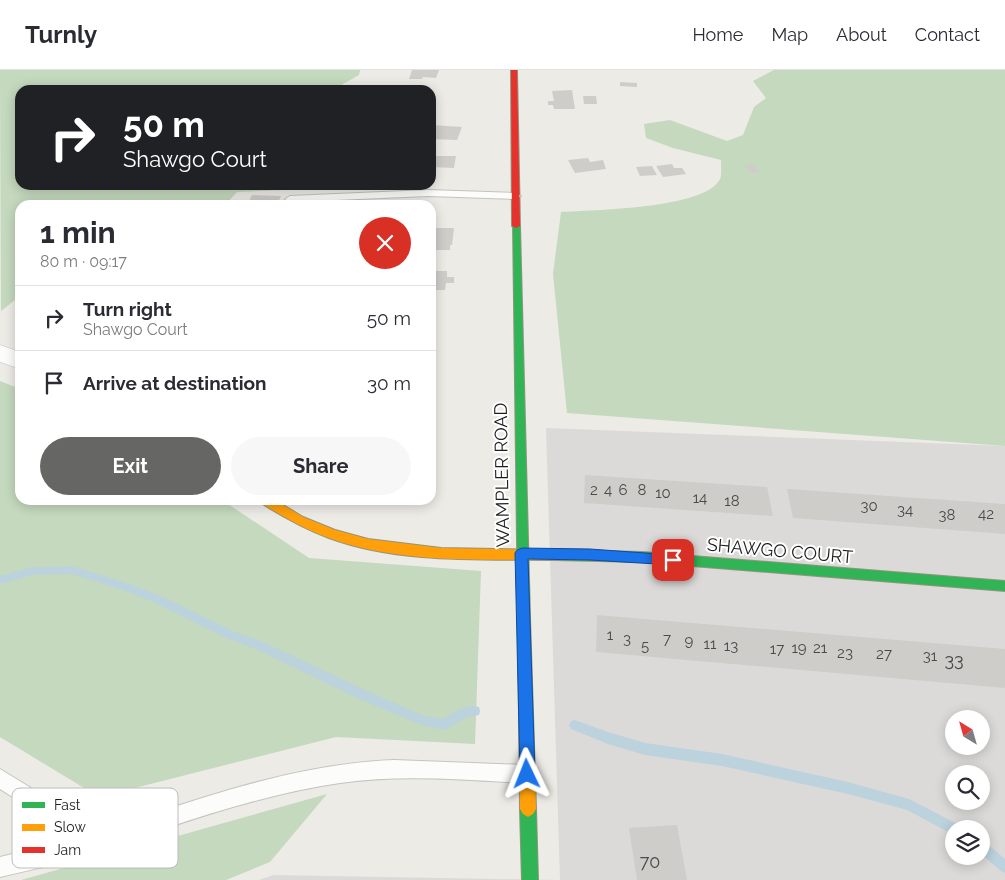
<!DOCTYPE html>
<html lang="en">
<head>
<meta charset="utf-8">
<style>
	:root { --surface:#fff; --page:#f7f7f7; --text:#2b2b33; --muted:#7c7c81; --line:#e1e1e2; --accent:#666664 }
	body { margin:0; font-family:Raleway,sans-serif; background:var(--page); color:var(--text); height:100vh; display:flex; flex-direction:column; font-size:19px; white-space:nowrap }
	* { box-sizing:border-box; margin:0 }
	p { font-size:16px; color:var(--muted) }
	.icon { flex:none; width:28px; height:28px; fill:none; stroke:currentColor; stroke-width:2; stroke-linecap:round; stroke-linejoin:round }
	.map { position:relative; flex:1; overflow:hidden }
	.drawer { position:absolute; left:15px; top:130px; width:421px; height:305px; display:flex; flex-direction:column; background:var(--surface); border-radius:15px; box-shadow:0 2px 12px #0003 }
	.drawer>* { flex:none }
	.banner { position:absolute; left:15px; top:15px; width:421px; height:105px; border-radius:15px; box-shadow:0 2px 12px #0003; background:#202124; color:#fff; overflow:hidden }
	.needle { width:32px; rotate:323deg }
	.fabs { position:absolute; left:945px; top:640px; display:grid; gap:10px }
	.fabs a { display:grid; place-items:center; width:45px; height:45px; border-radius:50%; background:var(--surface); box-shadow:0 2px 12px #0003; font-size:25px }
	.pin { position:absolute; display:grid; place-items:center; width:42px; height:42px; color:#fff; margin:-21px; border-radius:10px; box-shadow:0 2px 8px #0006 }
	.me { position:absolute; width:55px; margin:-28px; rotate:358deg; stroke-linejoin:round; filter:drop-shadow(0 0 4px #0008) }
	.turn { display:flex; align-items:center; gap:18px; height:105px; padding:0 25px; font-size:22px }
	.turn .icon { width:65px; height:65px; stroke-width:2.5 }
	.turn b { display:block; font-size:35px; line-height:42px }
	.round { display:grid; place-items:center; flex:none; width:52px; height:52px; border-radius:26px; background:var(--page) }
	.overview { display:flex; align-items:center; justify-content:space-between; height:85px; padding:0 25px }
	h1 { font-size:30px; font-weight:700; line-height:38px }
	.primary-button { display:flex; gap:10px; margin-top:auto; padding:10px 25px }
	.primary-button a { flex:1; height:58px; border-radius:30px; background:var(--accent); color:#fff; font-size:20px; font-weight:700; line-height:58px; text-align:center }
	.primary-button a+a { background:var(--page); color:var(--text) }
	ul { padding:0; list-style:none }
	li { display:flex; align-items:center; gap:15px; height:65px; padding:0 25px; border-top:1px solid var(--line) }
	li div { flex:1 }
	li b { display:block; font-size:19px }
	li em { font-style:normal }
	header { display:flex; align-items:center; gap:30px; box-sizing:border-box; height:70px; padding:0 25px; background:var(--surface); border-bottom:1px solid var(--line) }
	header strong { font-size:24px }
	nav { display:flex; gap:28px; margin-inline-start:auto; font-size:18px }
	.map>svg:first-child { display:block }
</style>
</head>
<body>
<header>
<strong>Turnly</strong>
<nav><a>Home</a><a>Map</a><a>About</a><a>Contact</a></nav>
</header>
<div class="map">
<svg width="1005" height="810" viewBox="0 0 1005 810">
	<rect width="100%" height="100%" fill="#ecebe6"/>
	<path fill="#dbdad8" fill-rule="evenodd" d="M546,358L1005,376V810H259L273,805L560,810ZM954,649H981V676H954ZM954,704H981V731H954ZM954,759H981V786H954Z"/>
	<g fill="#c4d9bd">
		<polygon points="0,0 360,0 359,5 334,19 20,20 20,115 333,115 332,118 237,122 225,135 20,135 20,226 1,241"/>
		<path d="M774,0H1005V376L567,343L553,204L561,142C591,140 706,139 720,109C722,105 721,95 721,90L673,78L646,68L644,54L670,50L727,71L743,65L754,37L766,28L753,11Z"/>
		<polygon points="0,311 20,319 20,430 222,430 309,488 481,501 475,674 336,667 99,727 0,667"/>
		<polygon points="327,724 270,792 226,810 21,810"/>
	</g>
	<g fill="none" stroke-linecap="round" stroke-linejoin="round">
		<g fill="#bcd2dd" fill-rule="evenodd">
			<path d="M72,496L130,514L161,526L233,561L263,572L365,620L424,646L443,649C454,643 466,632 479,637L480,641L479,645L468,647L444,660L424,656L357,628L256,579L226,568L153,532L128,522L72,504L33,505L0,514V506L33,497Z"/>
			<polygon points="575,650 608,662 645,673 722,684 848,712 909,729 959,755 961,759 954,759 954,765 907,740 848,724 722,696 645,685 608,674 571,659 569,655 571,651"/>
			<polygon points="981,770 985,772 1005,789 1005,803 1001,801 981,784"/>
		</g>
	</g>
	<g fill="#cfcdc9">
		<polygon points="412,0 439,0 436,8 423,7 422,9 409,9"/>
		<polygon points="620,12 637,13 637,17 620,16"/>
		<polygon points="572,20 575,39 554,39 553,35 548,35 548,31 554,31 552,21"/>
		<polygon points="583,26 596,26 597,34 584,34"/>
		<polygon points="431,55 462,57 457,70 431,69"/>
		<polygon points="431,86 456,86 454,98 431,97"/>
		<polygon points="588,88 590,92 603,90 606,99 575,103 568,90"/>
		<polygon points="672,94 674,98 682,98 686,104 663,107 656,96"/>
		<polygon points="752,94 761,102 753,103 744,96"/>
		<polygon points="652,96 657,105 640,106 636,97"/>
		<polygon points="252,125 281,126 277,135 247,135"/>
		<polygon points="420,130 428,131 427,135 383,135 384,131"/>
		<polygon points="431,158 454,158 452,175 450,175 450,180 431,180"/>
		<polygon points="431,201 447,201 447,207 454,207 454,213 446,213 445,220 431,220"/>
		<polygon points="585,405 767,417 773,446 584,433"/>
		<polygon points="787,419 1005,434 1005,464 793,448"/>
		<polygon points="597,545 1005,579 1005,618 596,582"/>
		<polygon points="677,755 687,810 637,810 629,758"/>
	</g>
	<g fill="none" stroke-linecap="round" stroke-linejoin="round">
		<g stroke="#c3c3c1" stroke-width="2">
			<g id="lane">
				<polygon points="428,120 516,123 521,126 516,129 428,126 290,132 285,129 290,126"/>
				<path d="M394,690L526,695L532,698L535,704L532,710L526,713C464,710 402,704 340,713C249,726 161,761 74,789C50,796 24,801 0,807V787L77,768L0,719V699L101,761C196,730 292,694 394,690Z"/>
			</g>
		</g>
		<g stroke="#c3c3c1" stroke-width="1">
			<polygon id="street" points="0,275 20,282 20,299 0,292"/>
		</g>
		<g stroke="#91957f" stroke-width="2">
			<g id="fast">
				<polygon points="513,154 520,156 530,548 529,552 524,554 519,552 518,548"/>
				<polygon points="554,480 642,482 1005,511 1005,521 642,492 554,490 550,489 548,485 550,481"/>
				<polygon points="528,731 533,734 536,739 538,810 522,810 520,739 523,734"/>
			</g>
		</g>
		<g stroke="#91957f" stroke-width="2">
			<g id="slow">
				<path d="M259,430H275L303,447L335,460L368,469L441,478L554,480L558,481L560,485L558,489L554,490C480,489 400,494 329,468C305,459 283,447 261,433Z"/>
				<polygon points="524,542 529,544 530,548 536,739 533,744 528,747 523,744 520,739 518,548 519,544"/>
			</g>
		</g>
		<g stroke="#91957f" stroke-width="2">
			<polygon id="jam" points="511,0 517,0 520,156 516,158 512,156"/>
		</g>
		<use href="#lane" fill="#fcfcfb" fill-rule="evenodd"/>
		<use href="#street" fill="#fcfcfb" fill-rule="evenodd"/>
		<use href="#fast" fill="#30b455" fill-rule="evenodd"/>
		<use href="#slow" fill="#ff9f0a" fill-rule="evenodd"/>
		<use href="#jam" fill="#e5322d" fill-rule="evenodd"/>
	</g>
	<polygon fill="#1a73e8" stroke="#114b97" points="522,478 590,479 673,485 678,486 680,490 678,493 673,495 590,490 528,489 535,704 532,709 527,712 522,709 520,704 515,483 517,480"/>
	<g text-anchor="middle" stroke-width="4" stroke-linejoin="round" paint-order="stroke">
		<g font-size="15" fill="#4a4a49">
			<text x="594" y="425">2</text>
			<text x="608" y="425">4</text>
			<text x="623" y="425">6</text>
			<text x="642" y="425">8</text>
			<text x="663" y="428">10</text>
			<text x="700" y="433">14</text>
			<text x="732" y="436">18</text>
			<text x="869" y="441">30</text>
			<text x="905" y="445">34</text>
			<text x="986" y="449">42</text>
			<text x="947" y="450">38</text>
			<text x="610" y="570">1</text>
			<text x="627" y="574">3</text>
			<text x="667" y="574">7</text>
			<text x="689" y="576">9</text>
			<text x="710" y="579">11</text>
			<text x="645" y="581">5</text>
			<text x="731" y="581">13</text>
			<text x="799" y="583">19</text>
			<text x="820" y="583">21</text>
			<text x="777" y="584">17</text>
			<text x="845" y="588">23</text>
			<text x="884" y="589">27</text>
			<text x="930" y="591">31</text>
		</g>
		<g font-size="18" fill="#1e1e1e" stroke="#fff">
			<text transform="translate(502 405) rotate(-91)" y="6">WAMPLER ROAD</text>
			<text transform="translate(780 481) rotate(5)" y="6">SHAWGO COURT</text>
		</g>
		<g font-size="18" fill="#4a4a49">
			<text x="954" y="596">33</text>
			<text x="650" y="798">70</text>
		</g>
	</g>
	<rect x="12" y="718" width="166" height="80" rx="8" fill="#fff" stroke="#bcbcbc" stroke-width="1"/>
	<rect x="22" y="732" width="23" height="6" fill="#30b455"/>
	<rect x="22" y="754" width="23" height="7" fill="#ff9f0a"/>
	<rect x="22" y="777" width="23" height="6" fill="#e5322d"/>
	<g font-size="14" fill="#1e1e1e">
		<text x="54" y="740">Fast</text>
		<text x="54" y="762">Slow</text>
		<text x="54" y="785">Jam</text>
	</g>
</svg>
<div class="fabs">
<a><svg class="needle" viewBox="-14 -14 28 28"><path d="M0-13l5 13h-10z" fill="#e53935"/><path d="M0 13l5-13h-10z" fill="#7c7c81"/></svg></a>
<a><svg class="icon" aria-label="search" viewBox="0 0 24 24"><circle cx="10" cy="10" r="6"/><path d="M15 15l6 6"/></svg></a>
<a><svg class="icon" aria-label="layers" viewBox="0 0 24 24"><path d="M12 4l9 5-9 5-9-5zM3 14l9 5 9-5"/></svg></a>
</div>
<div class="pin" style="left:673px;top:490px;background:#d93025"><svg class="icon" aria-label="arrive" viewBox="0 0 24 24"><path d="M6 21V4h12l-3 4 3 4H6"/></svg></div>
<svg class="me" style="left:527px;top:704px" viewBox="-20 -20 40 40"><path d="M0-17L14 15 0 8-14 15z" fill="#1a73e8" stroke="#fff" stroke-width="4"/></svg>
<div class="banner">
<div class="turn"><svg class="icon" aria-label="right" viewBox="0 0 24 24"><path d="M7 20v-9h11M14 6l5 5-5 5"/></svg><div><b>50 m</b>Shawgo Court</div></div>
</div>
<section class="drawer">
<div class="overview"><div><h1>1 min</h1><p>80 m · 09:17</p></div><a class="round" style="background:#d93025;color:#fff"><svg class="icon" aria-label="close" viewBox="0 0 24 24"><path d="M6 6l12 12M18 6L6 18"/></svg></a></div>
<ul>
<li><svg class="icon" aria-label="right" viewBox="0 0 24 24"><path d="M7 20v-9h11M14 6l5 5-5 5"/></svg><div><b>Turn right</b><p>Shawgo Court</p></div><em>50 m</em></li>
<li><svg class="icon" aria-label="arrive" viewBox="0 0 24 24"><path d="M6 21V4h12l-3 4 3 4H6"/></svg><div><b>Arrive at destination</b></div><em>30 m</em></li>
</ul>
<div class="primary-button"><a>Exit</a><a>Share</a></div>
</section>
</div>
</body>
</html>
